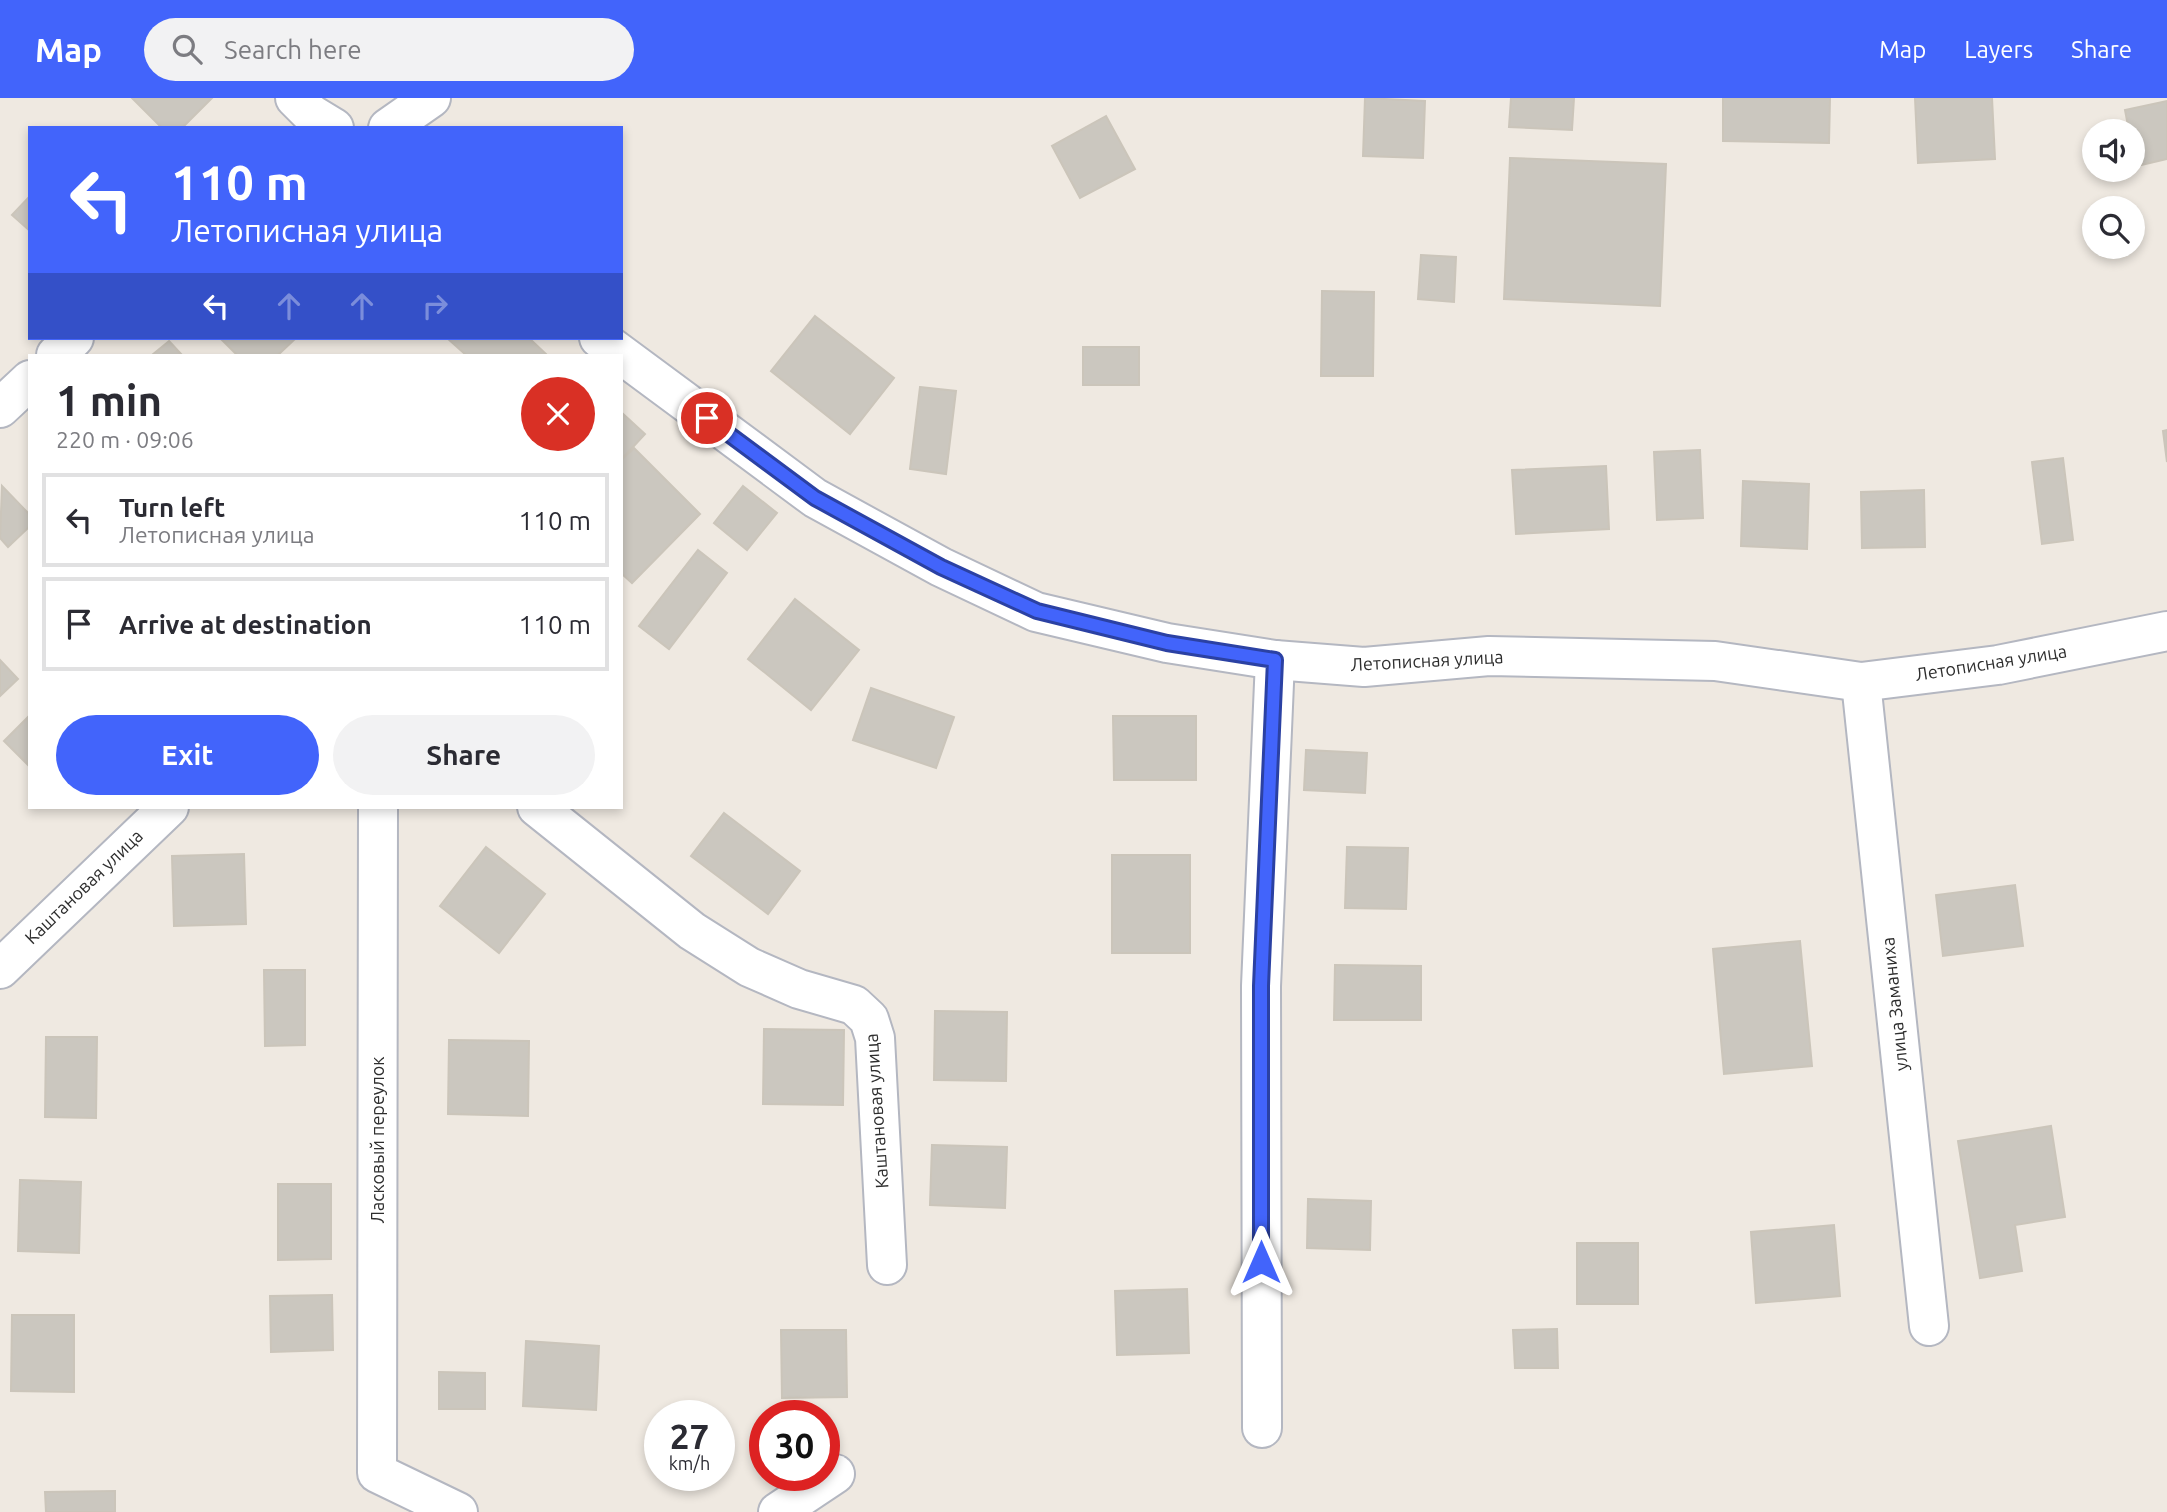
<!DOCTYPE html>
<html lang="en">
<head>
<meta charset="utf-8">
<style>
	:root { --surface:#fff; --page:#f2f2f3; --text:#2b2b33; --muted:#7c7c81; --line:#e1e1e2; --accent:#4264fb }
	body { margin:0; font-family:Ubuntu,sans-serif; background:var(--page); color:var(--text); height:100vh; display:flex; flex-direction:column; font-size:26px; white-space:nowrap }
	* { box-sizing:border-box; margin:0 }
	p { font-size:23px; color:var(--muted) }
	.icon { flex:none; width:38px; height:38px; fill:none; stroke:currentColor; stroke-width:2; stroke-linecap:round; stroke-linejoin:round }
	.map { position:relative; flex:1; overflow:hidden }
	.side { position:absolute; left:28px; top:256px; width:595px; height:455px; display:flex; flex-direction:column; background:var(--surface); border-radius:0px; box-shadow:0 4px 10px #0003 }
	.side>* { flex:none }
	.banner { position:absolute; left:28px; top:28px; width:595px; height:214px; border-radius:0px; box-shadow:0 4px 10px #0003; background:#4264fb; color:#fff; overflow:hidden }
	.buttons { position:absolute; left:2082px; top:21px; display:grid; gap:14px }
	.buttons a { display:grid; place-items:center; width:63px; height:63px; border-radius:50%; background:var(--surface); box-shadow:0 4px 10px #0003; font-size:35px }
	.speed { position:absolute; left:644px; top:1302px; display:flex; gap:14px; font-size:35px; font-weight:700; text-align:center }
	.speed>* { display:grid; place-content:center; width:91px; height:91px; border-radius:50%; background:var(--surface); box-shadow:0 4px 10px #0003; line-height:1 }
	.speed small { font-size:18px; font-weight:400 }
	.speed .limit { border:10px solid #d22; background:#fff; color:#111 }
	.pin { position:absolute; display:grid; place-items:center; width:60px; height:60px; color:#fff; margin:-30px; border:4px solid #fff; border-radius:50%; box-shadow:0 2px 7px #0007 }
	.me { position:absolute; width:77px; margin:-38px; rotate:0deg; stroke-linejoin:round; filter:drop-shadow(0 0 5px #0008) }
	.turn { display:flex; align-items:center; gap:24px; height:147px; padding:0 28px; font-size:32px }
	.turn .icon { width:91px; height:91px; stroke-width:2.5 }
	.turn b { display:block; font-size:49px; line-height:60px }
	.lanes { display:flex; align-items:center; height:66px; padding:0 28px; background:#0003; justify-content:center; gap:35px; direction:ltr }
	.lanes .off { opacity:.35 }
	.round { display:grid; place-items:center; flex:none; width:74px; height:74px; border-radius:37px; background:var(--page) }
	.head { display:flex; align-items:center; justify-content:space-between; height:119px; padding:0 28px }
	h1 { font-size:42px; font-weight:700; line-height:52px }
	.primary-button { display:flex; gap:14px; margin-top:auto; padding:14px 28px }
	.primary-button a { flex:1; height:80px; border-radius:42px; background:var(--accent); color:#fff; font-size:28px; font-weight:700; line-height:80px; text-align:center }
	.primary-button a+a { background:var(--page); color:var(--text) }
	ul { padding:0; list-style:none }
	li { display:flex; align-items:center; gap:21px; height:94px; margin:0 14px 10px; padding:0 14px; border:4px solid var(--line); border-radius:0px }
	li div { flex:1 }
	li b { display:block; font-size:26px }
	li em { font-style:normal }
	header { display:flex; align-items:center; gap:42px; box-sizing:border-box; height:98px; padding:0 35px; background:var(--accent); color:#fff }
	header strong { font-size:33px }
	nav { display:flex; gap:38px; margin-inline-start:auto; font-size:24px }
	.search { width:490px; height:63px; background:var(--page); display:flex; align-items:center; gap:18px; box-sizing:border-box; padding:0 24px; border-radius:38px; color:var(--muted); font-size:26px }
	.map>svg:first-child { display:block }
</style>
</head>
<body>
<header>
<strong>Map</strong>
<div class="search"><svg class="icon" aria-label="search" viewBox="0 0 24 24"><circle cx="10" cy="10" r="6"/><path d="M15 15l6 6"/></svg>Search here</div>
<nav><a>Map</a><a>Layers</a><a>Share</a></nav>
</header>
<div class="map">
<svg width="2167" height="1414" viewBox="0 0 2167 1414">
	<rect width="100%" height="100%" fill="#efe9e1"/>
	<g fill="#cbc7bf" stroke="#cbc5ba" stroke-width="2">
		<polygon points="132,0 212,0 182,30 162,30"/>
		<polygon points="1365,0 1425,3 1423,60 1363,58"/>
		<polygon points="1511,0 1574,0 1572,32 1509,29"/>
		<polygon points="1723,0 1830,0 1829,45 1723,43"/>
		<polygon points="1915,0 1992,0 1995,61 1918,65"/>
		<polygon points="2167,3 2167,61 2137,68 2133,51 2133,33 2129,33 2125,12"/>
		<polygon points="1106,18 1135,71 1080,100 1052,48"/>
		<polygon points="1510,60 1666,66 1660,208 1504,201"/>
		<polygon points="30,98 30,133 12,117"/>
		<polygon points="1421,157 1456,159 1454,204 1418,201"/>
		<polygon points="1322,193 1374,194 1373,278 1321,278"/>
		<polygon points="815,218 894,280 850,336 771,273"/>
		<polygon points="220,240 296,240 278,257 237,257"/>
		<polygon points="447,240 529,240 547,257 466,257"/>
		<polygon points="169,243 182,257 152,257"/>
		<rect x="1083" y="249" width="56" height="38"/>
		<polygon points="920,289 956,293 946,376 910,371"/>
		<polygon points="621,314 645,336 621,362"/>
		<polygon points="2167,332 2167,364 2163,333"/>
		<polygon points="634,350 700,416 632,485 621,475 621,362"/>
		<polygon points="1700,352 1703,420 1657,422 1654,354"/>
		<polygon points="2063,360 2073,442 2042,446 2032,364"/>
		<polygon points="1606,368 1609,431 1516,436 1512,372"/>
		<polygon points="1743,383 1809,386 1807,451 1741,448"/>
		<polygon points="2,388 30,417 30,428 8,449 0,440"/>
		<polygon points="743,388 777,415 747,452 714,425"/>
		<polygon points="1924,392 1925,449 1862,450 1861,394"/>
		<polygon points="698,452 727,475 669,551 639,528"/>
		<polygon points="795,501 859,552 811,612 748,561"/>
		<polygon points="0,562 18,581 0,598"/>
		<polygon points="871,590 954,619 936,670 853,642"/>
		<polygon points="30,617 30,669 4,643"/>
		<polygon points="1113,618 1196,618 1196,682 1114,682"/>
		<polygon points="1306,652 1367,655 1365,695 1304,692"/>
		<polygon points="724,715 800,773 768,816 691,758"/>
		<polygon points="486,749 545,796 499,855 440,808"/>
		<polygon points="1347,749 1408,750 1406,811 1345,810"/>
		<polygon points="244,756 246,826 174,828 172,758"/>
		<rect x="1112" y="757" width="78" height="98"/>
		<polygon points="2015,787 2023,848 1943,858 1936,797"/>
		<polygon points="1800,843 1812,968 1724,976 1713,851"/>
		<polygon points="1335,867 1421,868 1421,922 1334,922"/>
		<polygon points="264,872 305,872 305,947 265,948"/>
		<polygon points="935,913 1007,914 1006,983 934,982"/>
		<polygon points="764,931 844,932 843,1007 763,1006"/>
		<polygon points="46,939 97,939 96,1020 45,1019"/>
		<polygon points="449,942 529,943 528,1018 448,1016"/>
		<polygon points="2051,1028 2065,1119 2015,1127 2022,1173 1980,1180 1958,1043"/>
		<polygon points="932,1047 1007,1049 1005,1110 930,1107"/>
		<polygon points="20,1082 81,1084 79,1155 18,1153"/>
		<polygon points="278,1086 331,1086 331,1161 278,1162"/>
		<polygon points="1308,1101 1371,1103 1370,1152 1307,1150"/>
		<polygon points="1834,1127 1840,1198 1756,1205 1751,1134"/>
		<rect x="1577" y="1145" width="61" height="61"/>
		<polygon points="1187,1191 1189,1255 1117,1257 1115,1193"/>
		<polygon points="332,1197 333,1252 271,1254 270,1198"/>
		<polygon points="12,1217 74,1217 74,1294 11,1293"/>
		<polygon points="1557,1231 1558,1270 1515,1270 1513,1232"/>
		<polygon points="781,1232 846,1232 847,1299 782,1300"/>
		<polygon points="526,1243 599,1248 596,1312 523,1308"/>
		<polygon points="439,1274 485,1275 485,1311 439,1311"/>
		<polygon points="115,1393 115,1414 46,1414 45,1394"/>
	</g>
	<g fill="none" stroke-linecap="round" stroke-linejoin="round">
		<g stroke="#b4b7c1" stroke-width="42">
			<g id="minor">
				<polyline points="295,0 311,16 334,30"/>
				<polyline points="388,30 431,0"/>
				<polyline points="599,240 815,400 941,469 1036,514 1167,545 1275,562 1364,569 1489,558 1715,563 1861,584 1998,567 2167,533"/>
				<polyline points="56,257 74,240"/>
				<polyline points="0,310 30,282"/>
				<polyline points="1861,584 1929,1228"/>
				<polyline points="378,709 377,1375 458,1414"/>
				<polyline points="537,709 692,833 749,869 799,891 854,907 869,921 875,940 887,1167"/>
				<polyline points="0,871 169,709"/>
				<polyline points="1262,1330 1261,888 1275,562"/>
				<polyline points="778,1414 835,1376"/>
			</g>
		</g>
		<use href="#minor" stroke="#fff" stroke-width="38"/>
	</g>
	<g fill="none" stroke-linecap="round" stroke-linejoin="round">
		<g stroke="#2b41a3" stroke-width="18">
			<polyline id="route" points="707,320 815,400 941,469 1037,513 1167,545 1275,562 1261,888 1261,1164"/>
		</g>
		<use href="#route" stroke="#4264fb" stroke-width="12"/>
	</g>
	<g text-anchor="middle" stroke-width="5" stroke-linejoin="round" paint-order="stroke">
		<g font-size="18" fill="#2e2e2e" stroke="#fff">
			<text transform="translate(1427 563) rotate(-3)" y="6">Летописная улица</text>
			<text transform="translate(1991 565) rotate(-9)" y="6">Летописная улица</text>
			<text transform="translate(84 789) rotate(-44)" y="6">Каштановая улица</text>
			<text transform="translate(1895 906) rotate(-96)" y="6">улица Заманиха</text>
			<text transform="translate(877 1013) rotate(-94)" y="6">Каштановая улица</text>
			<text transform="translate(378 1042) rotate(-90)" y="6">Ласковый переулок</text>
		</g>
	</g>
</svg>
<div class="buttons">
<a><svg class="icon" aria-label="sound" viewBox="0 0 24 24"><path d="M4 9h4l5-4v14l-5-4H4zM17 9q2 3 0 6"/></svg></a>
<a><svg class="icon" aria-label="search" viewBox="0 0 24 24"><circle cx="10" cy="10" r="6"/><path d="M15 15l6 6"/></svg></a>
</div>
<div class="speed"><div>27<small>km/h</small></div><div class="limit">30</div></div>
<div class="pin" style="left:707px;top:320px;background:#d93025"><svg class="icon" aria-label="arrive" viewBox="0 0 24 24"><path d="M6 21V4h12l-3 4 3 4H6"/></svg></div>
<svg class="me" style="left:1261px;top:1164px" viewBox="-20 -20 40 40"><path d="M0-17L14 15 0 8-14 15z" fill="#4264fb" stroke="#fff" stroke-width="4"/></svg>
<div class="banner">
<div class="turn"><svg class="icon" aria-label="left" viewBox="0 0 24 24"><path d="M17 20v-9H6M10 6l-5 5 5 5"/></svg><div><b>110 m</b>Летописная улица</div></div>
<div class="lanes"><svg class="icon" aria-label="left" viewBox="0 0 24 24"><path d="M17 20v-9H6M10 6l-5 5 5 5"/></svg><svg class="icon off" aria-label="ahead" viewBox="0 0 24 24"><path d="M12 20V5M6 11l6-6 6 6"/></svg><svg class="icon off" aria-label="ahead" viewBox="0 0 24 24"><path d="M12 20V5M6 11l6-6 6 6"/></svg><svg class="icon off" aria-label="right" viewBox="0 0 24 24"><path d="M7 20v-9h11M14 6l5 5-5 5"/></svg></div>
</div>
<section class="side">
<div class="head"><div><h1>1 min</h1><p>220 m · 09:06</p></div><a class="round" style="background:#d93025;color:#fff"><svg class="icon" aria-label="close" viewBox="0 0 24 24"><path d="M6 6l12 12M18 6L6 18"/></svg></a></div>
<ul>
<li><svg class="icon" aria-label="left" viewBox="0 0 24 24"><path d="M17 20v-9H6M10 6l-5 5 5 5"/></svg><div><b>Turn left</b><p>Летописная улица</p></div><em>110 m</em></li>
<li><svg class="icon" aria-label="arrive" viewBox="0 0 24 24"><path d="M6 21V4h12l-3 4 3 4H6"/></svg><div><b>Arrive at destination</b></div><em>110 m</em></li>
</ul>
<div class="primary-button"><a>Exit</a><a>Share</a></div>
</section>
</div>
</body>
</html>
